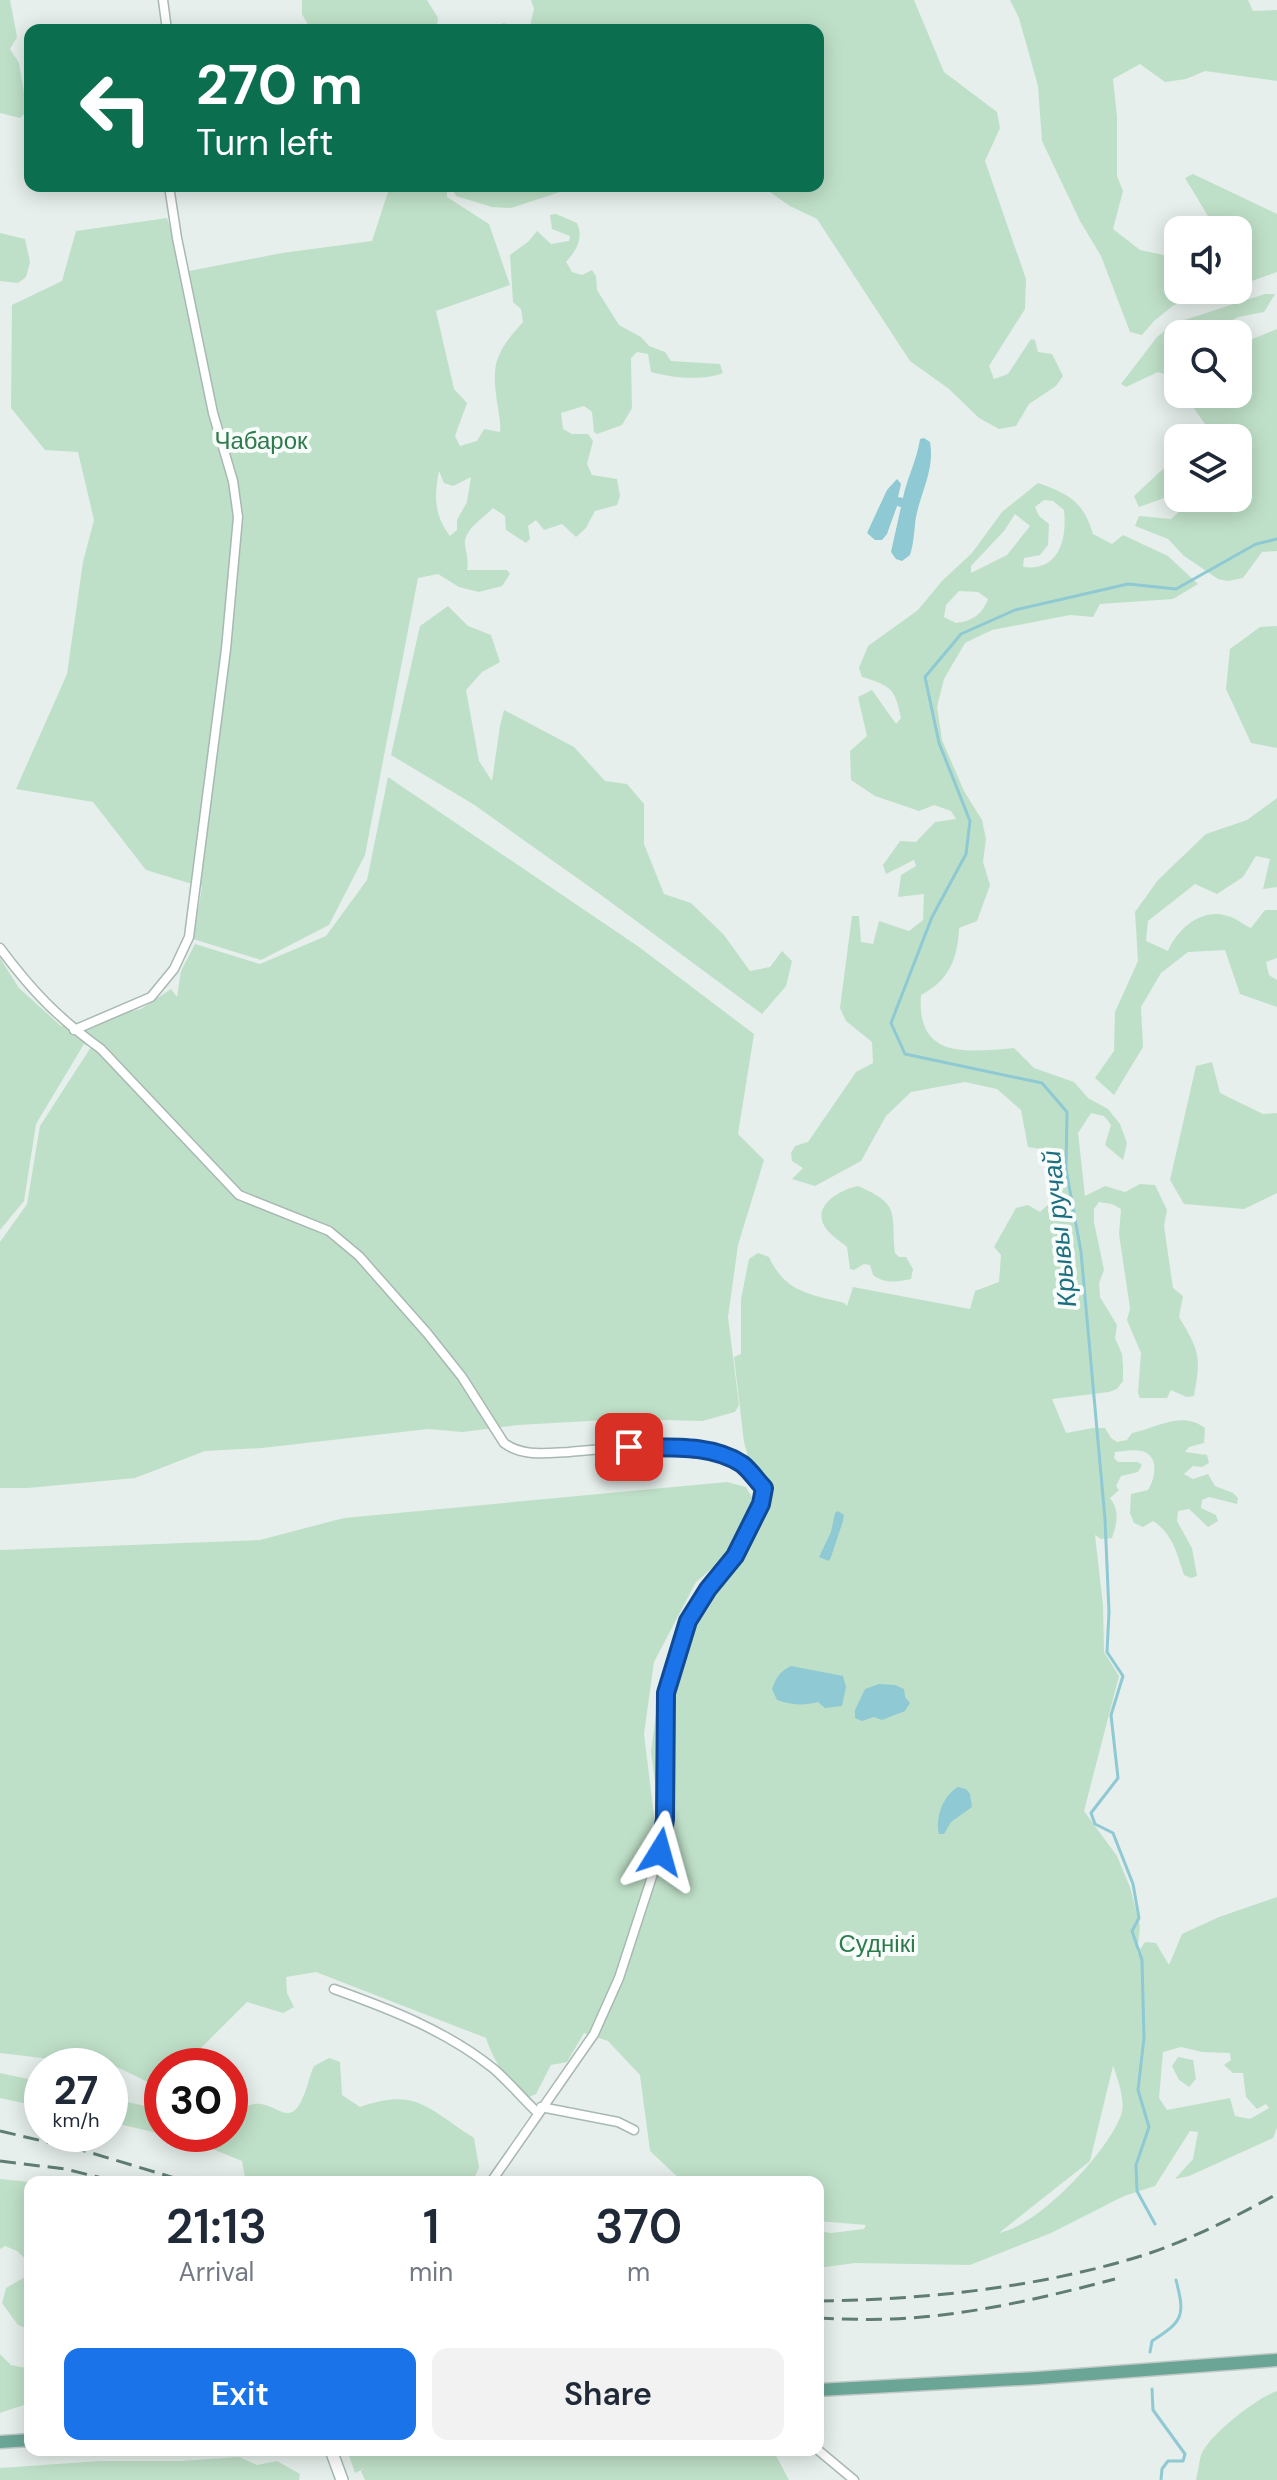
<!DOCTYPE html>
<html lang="en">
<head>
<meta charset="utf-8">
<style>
	:root { --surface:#fff; --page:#f2f2f3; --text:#1f2937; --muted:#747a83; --accent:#1a73e8 }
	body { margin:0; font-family:"DM Sans",sans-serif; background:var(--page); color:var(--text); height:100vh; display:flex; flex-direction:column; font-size:30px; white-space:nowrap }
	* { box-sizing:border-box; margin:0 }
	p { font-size:26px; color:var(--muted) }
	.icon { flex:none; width:44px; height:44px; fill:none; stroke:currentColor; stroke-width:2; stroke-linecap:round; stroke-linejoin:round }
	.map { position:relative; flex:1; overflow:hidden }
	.side { position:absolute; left:24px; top:2176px; width:800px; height:280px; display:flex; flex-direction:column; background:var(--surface); border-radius:16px; box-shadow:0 4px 20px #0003 }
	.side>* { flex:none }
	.guide { position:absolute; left:24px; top:24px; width:800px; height:168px; border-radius:16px; box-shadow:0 4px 20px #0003; background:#0b6e4f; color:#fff; overflow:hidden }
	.fabs { position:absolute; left:1164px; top:216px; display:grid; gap:16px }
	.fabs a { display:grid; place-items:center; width:88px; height:88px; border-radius:16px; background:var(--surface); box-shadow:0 4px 20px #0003; font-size:40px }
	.speed { position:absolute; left:24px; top:2048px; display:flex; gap:16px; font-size:40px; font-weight:700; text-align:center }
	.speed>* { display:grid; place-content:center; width:104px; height:104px; border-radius:50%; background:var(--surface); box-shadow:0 4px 20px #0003; line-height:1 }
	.speed small { font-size:20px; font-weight:400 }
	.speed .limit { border:12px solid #d22; background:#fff; color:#111 }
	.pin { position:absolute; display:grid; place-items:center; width:68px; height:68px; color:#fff; margin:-34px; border-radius:16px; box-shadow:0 4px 12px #0006 }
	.me { position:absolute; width:88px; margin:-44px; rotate:8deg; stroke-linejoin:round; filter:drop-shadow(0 0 6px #0008) }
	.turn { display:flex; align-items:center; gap:28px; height:168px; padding:0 40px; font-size:36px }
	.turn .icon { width:104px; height:104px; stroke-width:2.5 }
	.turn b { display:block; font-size:56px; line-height:68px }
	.eta { display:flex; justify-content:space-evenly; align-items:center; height:136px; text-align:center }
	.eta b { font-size:48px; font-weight:600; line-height:56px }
	.primary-button { display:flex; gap:16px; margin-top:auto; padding:16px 40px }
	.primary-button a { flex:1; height:92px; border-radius:16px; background:var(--accent); color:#fff; font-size:32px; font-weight:600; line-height:92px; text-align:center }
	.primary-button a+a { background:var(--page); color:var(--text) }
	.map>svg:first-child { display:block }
</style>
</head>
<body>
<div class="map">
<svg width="1277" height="2480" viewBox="0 0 1277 2480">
	<rect width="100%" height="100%" fill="#e6efeb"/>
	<g fill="#bfe0c8" fill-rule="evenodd">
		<polygon points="0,0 10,0 17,37 10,49 19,63 27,111 20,118 0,113"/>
		<polygon points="302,0 427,0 438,18 436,30 311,30 302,14"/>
		<polygon points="531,0 914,0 944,72 997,112 1000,128 985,161 1026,279 1025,309 989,366 994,379 1008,374 1031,339 1035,340 1038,352 1052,354 1063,376 1056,386 1029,404 1016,426 999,429 979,418 949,389 910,361 817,219 790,206 761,186 818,186 818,30 494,30 503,23 529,30 534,9"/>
		<polygon points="1010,0 1248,0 1253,11 1277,10 1277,81 1205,71 1186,79 1165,82 1140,64 1113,79 1117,116 1117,176 1123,191 1113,229 1140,250 1178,258 1178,290 1226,290 1174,305 1154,321 1142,335 1130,332 1101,256 1080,221 1042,141 1038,86 1019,18"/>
		<polygon points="1193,174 1277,214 1277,272 1238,286 1238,230 1204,230 1208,216 1185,178"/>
		<path d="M390,186H447V197L489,224L510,285L436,311L454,389L467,403L455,436L460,446L477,441L484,429L500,432C501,422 499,417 498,408C491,365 494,354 523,322L521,309L513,302L510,255L529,241L537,231L551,244L569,241L570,236L552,229L550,215L556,214L577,223C584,238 576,251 566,262L572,272L582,275L592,270L596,276L597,290L619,325L641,337L649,346L665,352L671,361L720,364L723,373C703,381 672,378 651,372L648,354L637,352L631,358L632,408L622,425L597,434L594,432L592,412L584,406L561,413L563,429L572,434H588L593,441L587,464L592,475L617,479L620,496L617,505L595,511L586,528L576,537L562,524L544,530L536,520L528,526L530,539L526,543L506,530L505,516L493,508C484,518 464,529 465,544C466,554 469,559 467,570H507L510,574L502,586L479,592L459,587L438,574L418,578L365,855L329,925L261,960L193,939L202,887L146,870L93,802L16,789L67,674L83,562L94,520L78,452L45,450L11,408L12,305L62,281L76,231L167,218L184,272L282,253L372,241ZM439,471L444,483L453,486L471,477L467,502L457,520V530L450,536C434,515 434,496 439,471Z"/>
		<polygon points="451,186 569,186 569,189 511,208 492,207 456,196"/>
		<polygon points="0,233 25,239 30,262 26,277 18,283 0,281"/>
		<polygon points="1265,294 1275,294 1264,312 1238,317 1206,334 1178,334 1178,386 1171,376 1158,372 1126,387 1121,384 1157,337 1175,323"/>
		<polygon points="1277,329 1277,551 1262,552 1243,578 1228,581 1218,579 1184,556 1168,539 1135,526 1139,516 1171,519 1194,498 1238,498 1238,438 1200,438 1205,424 1184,394 1238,394 1238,345"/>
		<polygon points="1178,455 1178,493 1139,507 1134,496"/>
		<path d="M1038,483C1069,494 1083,501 1093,534L1112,544L1123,535L1168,556L1198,584L1173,599L1100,604L1093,617L1070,615L992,630L965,643L944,679L937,707L942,740L964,791L982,820L986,839L983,862L990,885L977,921L959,928C958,958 949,981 921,995C916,1060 968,1052 1014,1048L1034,1068L1074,1082L1088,1098L1108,1109L1120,1124L1127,1143L1123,1160L1105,1145L1111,1125L1104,1116L1091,1113L1078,1133L1085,1196L1105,1186L1125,1192L1140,1184L1155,1185L1167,1210L1164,1226L1173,1288L1183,1296L1179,1317C1200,1352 1201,1356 1194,1396L1187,1397L1171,1390L1167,1398H1140L1138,1393L1141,1353L1127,1320L1130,1308L1119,1234L1121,1209L1112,1204L1099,1202L1094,1209V1222L1104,1270L1099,1283L1100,1297L1117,1325L1115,1338L1122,1354L1123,1365V1381L1117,1389L1109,1392L1052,1399L1066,1433L1093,1428H1105L1111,1438L1117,1442L1127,1440L1132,1433C1156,1428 1182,1410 1205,1428L1204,1443L1189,1447L1185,1452L1207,1455L1209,1463L1202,1467L1193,1466L1184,1474L1193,1479L1208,1474L1215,1486L1233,1493L1238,1498L1237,1504L1209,1497L1202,1500L1201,1508L1216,1515L1218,1521L1208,1527L1189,1509L1178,1511L1177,1521L1192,1548L1197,1576L1191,1578L1184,1575C1177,1554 1173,1534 1153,1521L1143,1527L1134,1523L1130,1513L1131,1494L1148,1490C1155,1479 1160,1456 1142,1451C1134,1449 1123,1451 1115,1452L1114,1458L1118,1462H1138L1142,1465L1138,1472L1121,1476L1116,1486L1119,1490L1110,1498C1120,1511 1117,1523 1112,1538L1101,1539L1095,1535L1103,1605L1104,1652L1119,1676L1084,1811L1117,1856L1130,1887L1140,1926L1137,1954L1145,1942L1156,1943L1169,1965L1182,1934L1219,1917L1277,1897V2128L1273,2138L1189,2176L1175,2179L1193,2159L1198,2132L1190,2131L1155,2186L1124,2196L1051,2233L970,2265L855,2263L818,2268V2231L831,2233L864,2229L866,2225L818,2221V2182H683L650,2151L640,2075L608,2041L584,2033L567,2062L551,2065L536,2094L529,2097C508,2084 493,2060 486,2038L316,1972L286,1977L287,1993L294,2007L283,2013L247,2002L196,2053L189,2066H162V2089L117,2067L0,2053V1550L260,1540L344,1518L727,1482L746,1487L753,1499L757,1490L744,1442L734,1357L741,1354V1299L749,1259L758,1253L769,1257C785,1292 809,1294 844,1303L847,1306L853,1287L970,1309L975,1291L999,1282L1001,1255L994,1247L1016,1208L1028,1205L1040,1212L1053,1200L1052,1165L1046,1150L1028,1147L1021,1110L997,1089L965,1082L911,1092L886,1116L861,1161L815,1186L792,1179L803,1168L792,1161L791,1153L795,1146L808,1142L856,1072L873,1063L872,1042L846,1021L840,1008L852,916H859L861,942L873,944L879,921L909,931L923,920L924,894L898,897L901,875L916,866L914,860L886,874L883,865L900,841L916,842L935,822L956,819L951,811L934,805L919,811L875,796L851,780L850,751L867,736L858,697L872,690L896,724L901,718C895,688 891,686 862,677L859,668L868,646L918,610L942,581L972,553L1002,512ZM1044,500L1053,501L1064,510C1067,538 1060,572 1023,567L1024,558L1040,555L1048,545L1049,524L1039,516L1035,507ZM1015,514L1030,526L1007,555L971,573V566L1004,531ZM959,591L978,592L988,599C982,615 972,621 956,623L944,617L946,605ZM730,1553L682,1614L659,1689L651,1752L659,1812L655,1824L644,1734L654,1662L696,1582ZM1181,2047L1202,2052L1230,2053L1231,2060L1224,2065L1233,2073H1243L1246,2097L1257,2109L1266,2104L1269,2108L1250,2119L1235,2116L1230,2098L1167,2110L1159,2098L1163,2052ZM1113,2066C1118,2079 1126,2102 1121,2115C1108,2152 1038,2226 999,2233L1090,2161Z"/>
		<polygon points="448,606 468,626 491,635 500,662 482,672 466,690 479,761 492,781 500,726 504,710 574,747 605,781 627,784 644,804 644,844 664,894 691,903 724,935 750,971 770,967 782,951 792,961 786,986 762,1014 601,895 473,804 391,755 420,626"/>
		<polygon points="1277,626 1277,748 1251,743 1226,689 1230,649 1260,627"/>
		<polygon points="388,777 639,947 754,1034 738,1134 764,1160 738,1245 728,1317 739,1405 735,1412 702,1421 624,1419 518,1425 462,1432 428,1429 262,1448 205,1451 135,1478 28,1488 0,1488 0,1242 27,1204 40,1126 91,1047 84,1044 36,1124 24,1201 0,1230 0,958 19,988 61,1026 141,1009 171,989 177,997 181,971 195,944 260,964 326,936 367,880"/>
		<path d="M1277,798V887L1263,889L1270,859L1256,856L1243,877L1217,894L1195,884L1148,921L1146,941L1168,951C1177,929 1202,907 1228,916C1236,918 1244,925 1251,928L1265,910H1277V958L1266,962L1269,975L1277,980V1007L1240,994L1225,950L1188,952L1161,973L1141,1007L1143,1047L1114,1095L1095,1078L1114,1051L1115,1012L1138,961L1135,912L1158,880L1206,834L1247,820Z"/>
		<polygon points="1212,1062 1220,1093 1263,1114 1277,1113 1277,1193 1244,1209 1184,1204 1170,1180 1196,1066"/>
		<path d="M858,1186C901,1205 891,1211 895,1253L899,1257H906L913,1269L911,1279C897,1282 885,1284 873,1275L870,1265L864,1264L854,1270L850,1269L847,1247C841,1242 832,1236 827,1230C809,1207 839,1190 858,1186Z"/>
		<polygon points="1178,2057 1193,2060 1196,2079 1189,2087 1179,2080 1172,2066"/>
		<path d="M329,2058L340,2062L342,2095L360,2107C417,2087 428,2109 474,2138L479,2167L473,2182H249L245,2178L242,2161L190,2140L162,2134H230V2114C239,2111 250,2102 261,2104C278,2106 291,2127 303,2097C308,2087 309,2076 314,2066Z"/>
		<polygon points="0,2073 42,2082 42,2107 0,2098"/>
		<polygon points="110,2098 162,2110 162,2134 110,2122"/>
		<polygon points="0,2179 30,2182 30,2263 17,2251 5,2246 0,2249"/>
		<polygon points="30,2266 30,2330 18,2325 2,2303 6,2288 25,2277"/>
		<polygon points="0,2354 11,2365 30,2369 30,2403 0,2413"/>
		<path d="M1277,2391V2480H1196C1198,2472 1199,2463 1201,2455C1208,2436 1257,2397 1277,2391Z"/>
		<polygon points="347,2450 393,2450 386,2456 401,2450 773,2450 789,2480 365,2480 361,2471 365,2468 355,2473"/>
		<polygon points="239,2457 257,2465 277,2461 300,2474 299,2480 0,2480 0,2468 100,2461 181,2461"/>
	</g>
	<g fill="#8ec9d4">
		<path d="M924,438L930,442C935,469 921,491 916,517C914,530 914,543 910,555L902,561L896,559L891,552L901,507L897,506L887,534L882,540H875L867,533L887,490L897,479L901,484L898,497L903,498C907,478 917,460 920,439Z"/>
		<polygon points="838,1511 844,1515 843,1521 831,1557 829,1561 819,1557 831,1532 835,1513"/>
		<path d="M791,1666L843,1676L846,1687L842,1706L825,1708L818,1702C804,1706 791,1705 777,1700L772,1689C776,1678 780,1671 791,1666Z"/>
		<polygon points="879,1684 895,1685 904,1689 905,1697 910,1703 905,1711 882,1720 874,1717 862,1721 855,1718 855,1710 865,1689"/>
		<path d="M958,1787L966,1789L970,1794L972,1807L951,1822L944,1834H939C935,1818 943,1795 958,1787Z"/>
	</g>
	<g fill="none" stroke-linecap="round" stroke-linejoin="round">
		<g stroke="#8ec9d4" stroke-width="3">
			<polyline points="1155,2224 1137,2191 1136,2165 1149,2127 1138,2090 1144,2038 1142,1960 1132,1931 1139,1918 1133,1884 1113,1833 1095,1824 1091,1813 1118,1778 1111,1715 1123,1676 1107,1652 1109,1612 1105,1519 1081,1252 1066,1169 1067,1112 1042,1083 905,1054 891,1023 932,917 966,854 970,821 939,743 925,677 961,634 1015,610 1128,584 1176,589 1256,544 1277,539"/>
			<path d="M1150,2352L1152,2341C1184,2321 1185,2315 1176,2280"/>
			<polyline points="1152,2389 1153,2410 1185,2454 1183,2461 1168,2461 1162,2469 1161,2480"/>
		</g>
		<g stroke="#a8b8b2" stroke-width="11">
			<g id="street">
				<polyline points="163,0 167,30"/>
				<path d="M0,948C32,991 57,1017 101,1049L239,1195L329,1231L359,1256L427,1333L462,1377L504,1443C523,1457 546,1453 569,1452C614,1448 706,1437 743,1465C751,1471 757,1481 764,1488L761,1504L735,1556L708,1589L688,1621L666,1693L665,1819L660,1852L619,1978L594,2034L491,2182"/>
				<polyline points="74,1030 151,997 174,969 189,937 226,649 238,517 233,481 213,413 177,238 169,186"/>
				<path d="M334,1989C390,2009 447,2031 494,2069C509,2082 523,2099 538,2113"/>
				<polyline points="541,2107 618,2122 634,2130"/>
				<polyline points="818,2450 854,2480"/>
			</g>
		</g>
		<g stroke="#a4bbb3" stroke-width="14">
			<polyline id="secondary" points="331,2450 342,2480"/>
		</g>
		<g stroke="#c2cac8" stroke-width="15">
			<g id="primary">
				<polyline points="818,2390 1038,2378 1277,2360"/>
				<polyline points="0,2442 30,2440"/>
			</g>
		</g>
		<use href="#street" stroke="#fff" stroke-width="8"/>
		<use href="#secondary" stroke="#fff" stroke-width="11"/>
		<use href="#primary" stroke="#6aa596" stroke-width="12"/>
		<g stroke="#5f7d75" stroke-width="3" stroke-dasharray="16 8" stroke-linecap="butt">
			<polyline points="0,2131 85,2151 188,2182"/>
			<polyline points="0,2161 65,2169 118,2182"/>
			<path d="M818,2301C924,2300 1043,2287 1144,2255C1190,2240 1235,2217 1277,2194"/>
			<path d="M818,2318C842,2319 867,2320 892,2319C967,2316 1043,2298 1115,2279"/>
		</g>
	</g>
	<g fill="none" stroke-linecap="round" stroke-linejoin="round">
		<g stroke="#114b97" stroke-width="20">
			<path id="route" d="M629,1447C666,1448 710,1443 742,1464C750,1470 757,1481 764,1488L761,1504L735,1556L708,1589L688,1621L666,1693L665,1819L660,1852"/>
		</g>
		<use href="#route" stroke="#1a73e8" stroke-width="14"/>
	</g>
	<g text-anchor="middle" stroke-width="8" stroke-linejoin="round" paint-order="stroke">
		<g font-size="24" fill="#2d7a4b" stroke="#f7fbf9">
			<text x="261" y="449">Чабарок</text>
			<text x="877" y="1952">Суднікі</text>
		</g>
		<g font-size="26" font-style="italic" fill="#1c6f80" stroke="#f7fbf9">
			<text transform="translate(1059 1229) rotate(-96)" y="9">Крывы ручай</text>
		</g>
	</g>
</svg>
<div class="fabs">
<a><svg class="icon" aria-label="sound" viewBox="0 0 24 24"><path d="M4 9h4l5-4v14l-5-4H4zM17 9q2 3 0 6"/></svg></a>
<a><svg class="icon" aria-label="search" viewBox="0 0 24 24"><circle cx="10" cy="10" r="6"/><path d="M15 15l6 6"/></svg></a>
<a><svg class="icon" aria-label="layers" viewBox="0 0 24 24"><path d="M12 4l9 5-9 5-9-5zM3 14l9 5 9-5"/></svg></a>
</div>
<div class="speed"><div>27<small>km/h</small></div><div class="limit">30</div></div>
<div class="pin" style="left:629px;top:1447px;background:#d93025"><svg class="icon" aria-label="arrive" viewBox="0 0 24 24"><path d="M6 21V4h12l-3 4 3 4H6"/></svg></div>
<svg class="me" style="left:660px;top:1852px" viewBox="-20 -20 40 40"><path d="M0-17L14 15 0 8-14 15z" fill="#1a73e8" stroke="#fff" stroke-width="4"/></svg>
<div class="guide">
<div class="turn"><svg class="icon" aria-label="left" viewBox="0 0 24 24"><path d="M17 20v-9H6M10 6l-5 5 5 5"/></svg><div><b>270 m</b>Turn left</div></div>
</div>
<section class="side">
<div class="eta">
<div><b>21:13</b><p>Arrival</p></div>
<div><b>1</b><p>min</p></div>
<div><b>370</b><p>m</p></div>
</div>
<div class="primary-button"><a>Exit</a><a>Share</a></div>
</section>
</div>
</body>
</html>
